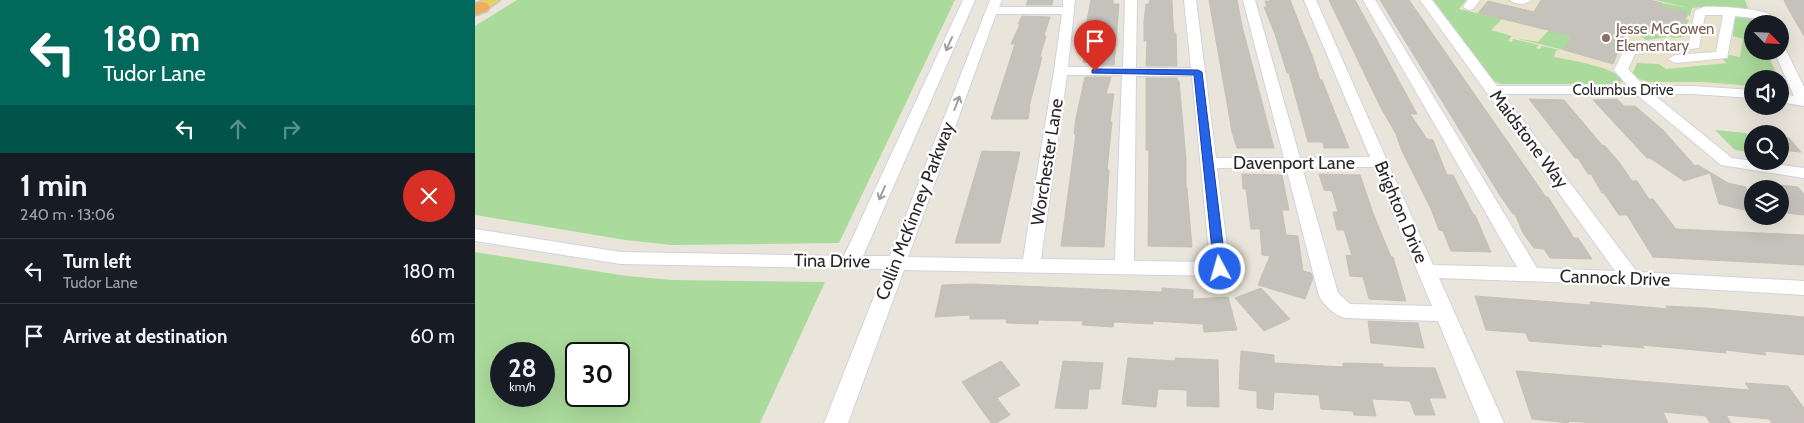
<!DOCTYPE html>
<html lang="en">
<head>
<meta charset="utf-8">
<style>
	:root { --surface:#171b24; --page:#242831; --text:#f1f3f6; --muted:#9ea1a6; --line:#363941 }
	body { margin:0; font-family:Cabin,sans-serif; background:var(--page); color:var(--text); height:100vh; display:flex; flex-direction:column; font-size:19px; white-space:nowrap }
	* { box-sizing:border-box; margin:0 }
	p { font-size:16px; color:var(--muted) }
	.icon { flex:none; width:28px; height:28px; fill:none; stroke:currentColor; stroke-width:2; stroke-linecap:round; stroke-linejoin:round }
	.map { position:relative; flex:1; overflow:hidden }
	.side { display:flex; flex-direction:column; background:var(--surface); width:475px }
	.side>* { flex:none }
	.hud { background:#00695c; color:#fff; overflow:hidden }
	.needle { width:32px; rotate:114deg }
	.fabs { position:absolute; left:1269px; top:15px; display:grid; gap:10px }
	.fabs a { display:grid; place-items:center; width:45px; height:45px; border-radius:50%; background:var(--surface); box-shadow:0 5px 20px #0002; font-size:25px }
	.speed { position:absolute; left:15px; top:342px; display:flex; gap:10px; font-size:25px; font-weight:700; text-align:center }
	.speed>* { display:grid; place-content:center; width:65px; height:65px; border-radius:50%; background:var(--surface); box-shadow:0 5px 20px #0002; line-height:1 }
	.speed small { font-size:12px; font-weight:400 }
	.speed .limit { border:2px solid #111; border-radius:8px; background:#fff; color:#111 }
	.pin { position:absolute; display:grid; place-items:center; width:42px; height:42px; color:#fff; margin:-51px -21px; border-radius:50% 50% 50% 0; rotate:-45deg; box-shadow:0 0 5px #0007 }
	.pin .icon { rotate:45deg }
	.me { position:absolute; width:55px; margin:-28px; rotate:354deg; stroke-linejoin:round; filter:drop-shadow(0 0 4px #0008) }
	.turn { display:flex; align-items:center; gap:18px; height:105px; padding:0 20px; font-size:22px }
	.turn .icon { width:65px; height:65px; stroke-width:2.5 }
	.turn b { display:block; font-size:35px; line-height:42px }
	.lanes { display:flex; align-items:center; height:48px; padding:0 20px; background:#0003; justify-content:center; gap:25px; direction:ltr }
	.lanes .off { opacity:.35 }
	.round { display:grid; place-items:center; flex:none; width:52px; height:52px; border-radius:26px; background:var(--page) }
	.summary { display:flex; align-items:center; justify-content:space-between; height:85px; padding:0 20px }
	h1 { font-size:30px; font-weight:700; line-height:38px }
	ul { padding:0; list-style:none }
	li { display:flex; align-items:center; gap:15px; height:65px; padding:0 20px; border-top:1px solid var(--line) }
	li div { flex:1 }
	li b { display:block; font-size:19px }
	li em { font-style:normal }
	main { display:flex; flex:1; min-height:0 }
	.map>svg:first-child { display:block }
</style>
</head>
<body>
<main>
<section class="side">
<div class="hud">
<div class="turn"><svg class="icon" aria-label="left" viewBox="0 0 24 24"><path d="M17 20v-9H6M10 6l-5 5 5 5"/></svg><div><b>180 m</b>Tudor Lane</div></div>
<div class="lanes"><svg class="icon" aria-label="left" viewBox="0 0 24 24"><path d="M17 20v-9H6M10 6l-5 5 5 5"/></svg><svg class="icon off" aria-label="ahead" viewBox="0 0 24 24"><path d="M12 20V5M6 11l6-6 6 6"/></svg><svg class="icon off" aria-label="right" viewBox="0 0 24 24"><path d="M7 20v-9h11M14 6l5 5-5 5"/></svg></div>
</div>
<div class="summary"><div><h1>1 min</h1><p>240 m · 13:06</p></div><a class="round" style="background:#d93025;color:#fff"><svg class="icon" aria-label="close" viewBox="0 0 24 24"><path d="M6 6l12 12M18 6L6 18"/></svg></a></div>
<ul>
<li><svg class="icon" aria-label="left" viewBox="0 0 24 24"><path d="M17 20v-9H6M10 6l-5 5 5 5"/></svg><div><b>Turn left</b><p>Tudor Lane</p></div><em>180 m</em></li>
<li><svg class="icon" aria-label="arrive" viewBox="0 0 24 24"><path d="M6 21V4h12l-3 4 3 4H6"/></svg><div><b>Arrive at destination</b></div><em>60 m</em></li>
</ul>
</section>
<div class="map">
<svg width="1329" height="423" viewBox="0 0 1329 423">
	<rect width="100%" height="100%" fill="#e9e5db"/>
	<polygon fill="#eae3cc" points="957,0 1273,0 1283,24 1278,24 1278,51 1295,51 1313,92 1305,91 1305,79 1278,79 1277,88 1175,84 1026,84"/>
	<g fill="#abdb9c" fill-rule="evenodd">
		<polygon points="42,0 480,0 364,243 196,245 150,240 0,215 0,26"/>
		<path d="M957,0H991L984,9L1027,19L1016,30L1037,36L1033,41L1037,42L1038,39L1064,45L1061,48L1065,49L1067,46L1085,50L1081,51L1079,57C1094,60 1142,67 1148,81L1143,84H1026L1017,80Z"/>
		<polygon points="1180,0 1270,0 1273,8 1269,10 1238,6 1217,8 1215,16 1213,15 1211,19 1214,20 1209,37 1198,38 1188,33 1193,37 1171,40 1163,33 1164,30 1178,33 1183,21 1208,27 1212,12 1186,7 1187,3 1215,8"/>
		<polygon points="1260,16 1276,18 1279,24 1278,51 1291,51 1304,79 1278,79 1277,86 1228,82 1175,82 1159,78 1157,75 1162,63 1184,64 1191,69 1252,63 1247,59 1255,55 1265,57 1268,39 1258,36"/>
		<polygon points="1074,30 1097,36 1089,50 1040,38 1063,42"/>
		<polygon points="1240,130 1271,133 1277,142 1277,152 1260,150"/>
		<path d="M0,252L152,276L197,280L350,282L285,423H0ZM26,354H69V396H26ZM101,354H144V396H101Z"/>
	</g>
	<g fill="#c5c1bb" stroke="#c4c1b5">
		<polygon points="553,0 578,0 577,5 551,5"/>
		<polygon points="616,0 638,0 638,4 644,4 639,65 614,65 615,63 608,62 613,31 610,31"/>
		<polygon points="675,0 697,0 698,23 699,33 701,33 702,66 671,66 672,41 669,41 669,21 671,4 674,4"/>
		<polygon points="734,0 762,0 767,26 799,148 762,148 757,132"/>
		<polygon points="795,0 815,0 838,58 845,80 847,80 852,93 874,148 849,148 848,142 833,142 814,73 812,73 800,34 789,7 792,7 790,1 796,1"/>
		<polygon points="854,0 880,0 942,114 935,114 952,139 958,140 972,175 978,175 998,214 1000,215 1016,252 976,251 968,231 964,230 956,209 927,151 921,134 905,106"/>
		<polygon points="905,0 934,0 1071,197 1073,197 1099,238 1103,238 1117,259 1075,258 1069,249 1059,248 1048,233 1040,214 1038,214 1024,194"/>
		<polygon points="1066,0 1174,0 1187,3 1186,7 1212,12 1208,27 1183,21 1178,34 1164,30 1162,36 1151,33 1138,64 1089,50 1097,36 1003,13 1013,1 1059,12"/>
		<polygon points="1309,0 1329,0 1329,36 1311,5"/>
		<polygon points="547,16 575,17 569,36 571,36 565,57 567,57 554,107 555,107 553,119 516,119 540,44 536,44 545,24 543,24"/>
		<polygon points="610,77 636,77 631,94 639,94 635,122 637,122 632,170 634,170 629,247 586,246 601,134 599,134 601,118"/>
		<polygon points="671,78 702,78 703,81 704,81 711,159 711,188 712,188 717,247 673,246 674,150 671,150"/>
		<polygon points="1054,99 1089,100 1127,145 1130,146 1144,162 1157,181 1162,181 1174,199 1178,199 1201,229 1329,235 1329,265 1178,257 1152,215 1144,215 1129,193 1127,193 1116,174 1113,174 1103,158 1100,158"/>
		<polygon points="1142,99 1149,106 1160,106 1188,130 1220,166 1223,165 1253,183 1271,187 1278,212 1244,204 1235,173 1209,181 1175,158 1172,158 1118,100"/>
		<polygon points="1305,137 1314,138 1326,152 1305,150"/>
		<polygon points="507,151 545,152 525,243 480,243"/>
		<polygon points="767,174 807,175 814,210 807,210 811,235 823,236 828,271 836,273 838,278 830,299 783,285 795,256 787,255 785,229 776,229 771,189 768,189"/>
		<polygon points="844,174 885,175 898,213 916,257 918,257 931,301 894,299 888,277 875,276 871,255 877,256 869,230 862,230 858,212 863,212 857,191 849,190"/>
		<polygon points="1305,185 1323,187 1329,194 1329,215 1311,213 1305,205"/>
		<polygon points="497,284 687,292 687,288 718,290 718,299 753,297 762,330 729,332 728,324 678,321 678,324 639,322 638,327 607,325 608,321 563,320 563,324 531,323 532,319 495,319 495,315 460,317 467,285"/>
		<polygon points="786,288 815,319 789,331 760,298"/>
		<polygon points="1000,296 1116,305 1115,302 1193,309 1191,306 1230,308 1329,317 1329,355 1289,351 1291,355 1250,350 1251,353 1167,345 1169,348 1125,344 1127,347 1054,341 1051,333 1011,330"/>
		<polygon points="893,321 943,323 949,348 896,343"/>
		<polygon points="766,351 799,355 799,363 868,367 868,363 908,364 908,367 960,368 971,398 954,398 960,415 940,415 935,401 897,399 901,416 879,415 878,411 846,409 844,395 799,392 798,410 782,408 782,391 764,389"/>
		<polygon points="653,358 700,361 700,358 743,360 744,407 712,406 712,390 683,389 681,407 647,404"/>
		<polygon points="526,361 545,385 522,398 535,415 521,423 516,423 487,382"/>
		<polygon points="588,361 628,363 625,389 614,389 612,409 580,408"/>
		<polygon points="1041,371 1275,390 1270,383 1313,386 1329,408 1329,423 1297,423 1294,419 1251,415 1256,423 1235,423 1231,416 1188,412 1193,423 1118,423 1094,421 1094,423 1057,419"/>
	</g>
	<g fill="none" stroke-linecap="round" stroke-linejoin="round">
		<g stroke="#d1d2e0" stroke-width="2">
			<g id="minor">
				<path d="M488,0H500L388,256H415L515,0H527L524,7H588V0H600L593,67H648L650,0H662L661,68H716L709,0H721L741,158H809L768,0H780L825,158L895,157L829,0H841L958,265L1042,267L888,0H900L1062,268L1140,271L945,0H957L1022,86H1153L1139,70L1150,48L1214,42L1220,11C1224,9 1227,7 1231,7C1242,6 1289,9 1295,15L1289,19L1260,16L1252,58L1200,63L1193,59L1200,55L1241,52L1248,15H1230L1224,48L1160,54L1153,69L1169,86H1217L1278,90V98L1217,94H1178L1257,158L1329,168V178L1246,165L1161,94H1028L1162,272L1329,281V295L1156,285L964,278L1029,423H1005L963,321L870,318C859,315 850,306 844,296L811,167L742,168L755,269L752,274L745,276L429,270L373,423H349L410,269L146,264L0,241V229L146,252L369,256ZM521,14H587L579,71L548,259L433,257ZM592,75H647L640,260L566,259ZM661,76H717L735,262L659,261ZM827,167H899L957,306L875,304L863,293Z"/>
				<polygon points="993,0 1005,0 998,9 994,10 988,7"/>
				<path d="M1035,0H1056C1051,5 1040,5 1035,0Z"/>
				<polygon points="1305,46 1311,50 1329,87 1329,106 1305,102 1305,94 1319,96 1299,51 1305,51"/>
			</g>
		</g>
		<g stroke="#c7c7c7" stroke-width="3">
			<polygon id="major" points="8,0 25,0 5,14 0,15 0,5"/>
		</g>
		<g stroke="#c7c7c7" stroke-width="3">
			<polygon id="highway" points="6,2 12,3 15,7 12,11 0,15 0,3"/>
		</g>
		<use href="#minor" fill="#fff" fill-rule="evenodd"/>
		<use href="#major" fill="#e3d366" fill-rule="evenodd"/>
		<use href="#highway" fill="#efad60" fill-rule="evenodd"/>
	</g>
	<defs><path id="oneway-shaft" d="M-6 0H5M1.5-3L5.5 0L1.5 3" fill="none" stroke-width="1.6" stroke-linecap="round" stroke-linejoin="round" transform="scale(1.25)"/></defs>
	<g stroke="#9e9e9e">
		<use href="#oneway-shaft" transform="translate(474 44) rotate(114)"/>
		<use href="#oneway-shaft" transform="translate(482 103) rotate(-69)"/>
		<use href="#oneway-shaft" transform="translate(407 193) rotate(114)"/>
	</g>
	<polygon fill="#2563eb" stroke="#184099" points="620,69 723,70 727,72 751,269 749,272 740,272 739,269 719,75 617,73 617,70"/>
	<circle fill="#8d6e63" stroke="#fff" stroke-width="2" cx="1131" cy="38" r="5"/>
	<g text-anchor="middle" stroke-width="4.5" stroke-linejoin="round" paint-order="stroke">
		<g font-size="15" fill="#785e54" stroke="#fff" text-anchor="start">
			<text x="1141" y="34">Jesse McGowen<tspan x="1141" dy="17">Elementary</tspan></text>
		</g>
		<g font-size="15" fill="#282828" stroke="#fff">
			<text x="1148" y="95">Columbus Drive</text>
		</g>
		<g font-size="18" fill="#282828" stroke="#fff">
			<text transform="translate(1054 139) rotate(53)" y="6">Maidstone Way</text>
			<text transform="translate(572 162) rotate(-81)" y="6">Worchester Lane</text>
			<text x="819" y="169">Davenport Lane</text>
			<text transform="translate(440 211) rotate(-69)" y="6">Collin McKinney Parkway</text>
			<text transform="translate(926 212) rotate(67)" y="6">Brighton Drive</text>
			<text transform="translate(357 261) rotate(1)" y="6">Tina Drive</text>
			<text transform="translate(1140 278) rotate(2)" y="6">Cannock Drive</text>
		</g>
	</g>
</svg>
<div class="fabs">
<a><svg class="needle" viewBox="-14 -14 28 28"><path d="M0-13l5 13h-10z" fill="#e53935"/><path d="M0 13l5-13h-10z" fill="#9ea1a6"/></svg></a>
<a><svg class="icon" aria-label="sound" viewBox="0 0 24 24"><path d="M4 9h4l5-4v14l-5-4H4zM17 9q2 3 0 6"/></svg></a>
<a><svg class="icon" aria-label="search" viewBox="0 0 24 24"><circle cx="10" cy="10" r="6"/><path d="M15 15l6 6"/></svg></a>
<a><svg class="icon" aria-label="layers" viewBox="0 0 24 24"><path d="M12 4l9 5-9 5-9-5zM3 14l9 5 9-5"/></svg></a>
</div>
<div class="speed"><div>28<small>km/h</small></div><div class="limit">30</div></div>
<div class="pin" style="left:620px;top:71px;background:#d93025"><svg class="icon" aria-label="arrive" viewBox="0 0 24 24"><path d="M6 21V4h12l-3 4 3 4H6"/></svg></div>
<svg class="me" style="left:745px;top:269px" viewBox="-20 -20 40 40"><circle r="17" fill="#2563eb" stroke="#fff" stroke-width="3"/><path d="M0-11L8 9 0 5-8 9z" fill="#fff"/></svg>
</div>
</main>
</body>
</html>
